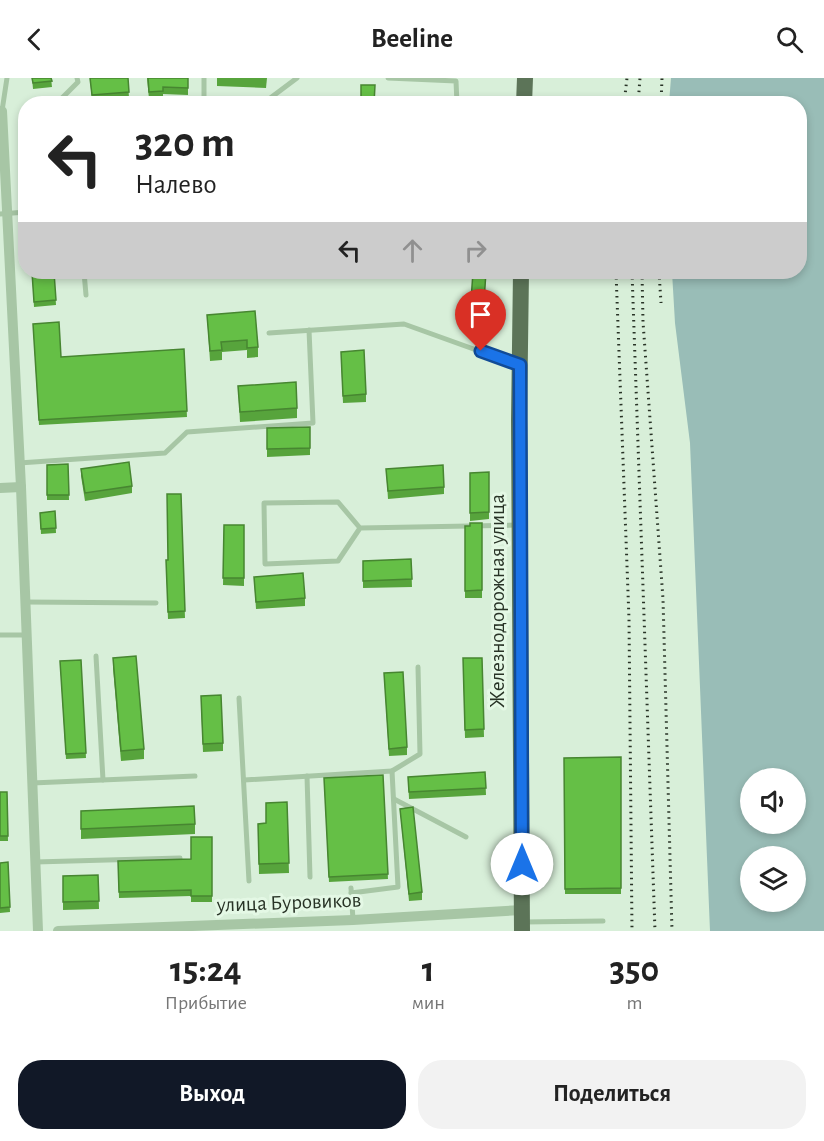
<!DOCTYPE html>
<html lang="ru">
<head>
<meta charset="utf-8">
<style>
	:root { --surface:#fff; --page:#f2f2f2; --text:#222; --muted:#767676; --accent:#111827 }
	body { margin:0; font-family:"Alegreya Sans",sans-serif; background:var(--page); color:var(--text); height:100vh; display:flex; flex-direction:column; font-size:22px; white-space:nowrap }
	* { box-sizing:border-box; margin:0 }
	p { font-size:20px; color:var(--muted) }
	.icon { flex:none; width:33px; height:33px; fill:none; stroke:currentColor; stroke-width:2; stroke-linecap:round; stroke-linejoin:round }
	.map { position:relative; height:853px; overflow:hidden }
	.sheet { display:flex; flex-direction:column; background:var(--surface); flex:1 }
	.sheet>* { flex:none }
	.hud { position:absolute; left:18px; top:18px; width:789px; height:183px; border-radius:24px; box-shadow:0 3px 9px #0003; background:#fff; color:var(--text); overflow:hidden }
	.controls { position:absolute; left:740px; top:690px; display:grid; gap:12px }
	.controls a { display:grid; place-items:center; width:66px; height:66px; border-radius:50%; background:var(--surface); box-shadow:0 3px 9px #0003; font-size:30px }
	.pin { position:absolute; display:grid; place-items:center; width:51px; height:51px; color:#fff; margin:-62px -26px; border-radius:50% 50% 50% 0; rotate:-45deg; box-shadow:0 0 6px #0007 }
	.pin .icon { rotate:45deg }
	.me { position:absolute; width:66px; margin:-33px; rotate:0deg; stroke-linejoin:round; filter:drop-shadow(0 0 4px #0008) }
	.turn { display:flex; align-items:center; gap:21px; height:126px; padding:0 18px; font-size:27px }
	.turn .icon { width:78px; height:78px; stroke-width:2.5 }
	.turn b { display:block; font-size:42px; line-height:51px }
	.lanes { display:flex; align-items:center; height:57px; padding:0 18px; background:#0003; justify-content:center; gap:30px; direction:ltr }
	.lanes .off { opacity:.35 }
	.eta { display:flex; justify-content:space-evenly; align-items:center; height:102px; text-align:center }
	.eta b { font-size:36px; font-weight:700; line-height:42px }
	.action { display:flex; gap:12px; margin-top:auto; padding:12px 18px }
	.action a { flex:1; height:69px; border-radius:24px; background:var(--accent); color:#fff; font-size:24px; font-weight:700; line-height:69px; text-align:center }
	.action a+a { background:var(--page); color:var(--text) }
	header { display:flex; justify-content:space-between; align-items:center; height:78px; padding:0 18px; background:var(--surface); font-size:27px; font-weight:700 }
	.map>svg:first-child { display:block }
</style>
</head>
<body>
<header><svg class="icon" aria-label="back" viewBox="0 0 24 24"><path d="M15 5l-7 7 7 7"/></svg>Beeline<svg class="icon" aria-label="search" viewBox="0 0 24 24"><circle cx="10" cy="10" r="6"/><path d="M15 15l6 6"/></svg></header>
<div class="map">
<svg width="824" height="853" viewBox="0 0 824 853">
	<rect width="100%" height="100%" fill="#d8efd9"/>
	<path fill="#99bdb7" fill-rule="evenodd" d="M671,0H824V853H710L690,365L675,245L672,194H800V26L669,25ZM750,700H795V746H750ZM750,778H795V824H750Z"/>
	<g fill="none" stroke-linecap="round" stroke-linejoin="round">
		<g stroke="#a7c6a5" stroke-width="5">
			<polyline points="204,0 204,21 269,21 297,0"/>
			<polyline points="388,0 456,3 457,26"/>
			<polyline points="56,26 78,4 77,0"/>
			<polyline points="2,33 7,0"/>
			<polyline points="0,136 26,134"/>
			<polyline points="84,194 86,217"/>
			<polyline points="269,255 404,246 518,287"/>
			<polyline points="19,385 165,375 187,354 313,345 309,252"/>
			<polyline points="360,450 338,483 265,486 264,425 338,424 360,450 517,447"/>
			<polyline points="25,524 156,525"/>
			<polyline points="0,557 26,557"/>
			<polyline points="96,578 103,702"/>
			<polyline points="239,620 249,803"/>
			<polyline points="392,693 420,676 418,589"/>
			<polyline points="307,698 310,799"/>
			<polyline points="244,702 392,693 398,809 351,815"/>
			<polyline points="32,705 195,698"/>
			<polyline points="394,721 466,759"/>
			<polyline points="35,784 180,780"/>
			<polyline points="351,810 353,842"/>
			<polyline points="524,844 603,843"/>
		</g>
		<g stroke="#a7c6a5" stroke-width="10">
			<polyline points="0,33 2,33 21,409 38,853"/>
			<polyline points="0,410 21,409"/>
			<polyline points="58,853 353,842 522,832"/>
		</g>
		<g stroke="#5c7458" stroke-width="16">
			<polyline points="524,26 525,0"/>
			<polyline points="521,194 519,342 522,853"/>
		</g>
		<g stroke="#283326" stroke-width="3" stroke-dasharray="1.5 4.5" stroke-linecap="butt">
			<polyline points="624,26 627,0"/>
			<polyline points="638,26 640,0"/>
			<polyline points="661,26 662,0"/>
			<polyline points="616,194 629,541 632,853"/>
			<polyline points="632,194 655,853"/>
			<polyline points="642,194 643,244 663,521 672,853"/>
			<polyline points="659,194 661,225"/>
		</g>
	</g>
	<g fill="#57a43c">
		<polygon points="32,0 51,0 52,9 33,11"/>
		<polygon points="90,0 128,0 129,21 92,24"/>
		<polygon points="147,0 188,0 188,17 163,16 163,20 149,21"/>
		<polygon points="217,0 267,0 266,10 217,8"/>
		<polygon points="32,194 54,194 56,227 34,229"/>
		<polygon points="486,194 482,259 469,259 469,251"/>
		<polygon points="207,237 258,269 258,279 247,280 247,272 222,274 222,282 210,283"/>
		<polygon points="33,246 61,279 184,271 187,339 39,347"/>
		<polygon points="341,281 366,316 366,324 343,325"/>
		<polygon points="238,308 297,330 297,340 240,344"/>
		<polygon points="310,349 310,377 267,379 267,350"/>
		<polygon points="68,386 69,422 47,422 47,387"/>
		<polygon points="81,391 132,408 132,415 85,423 81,398"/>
		<polygon points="386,391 444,409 444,416 388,421"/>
		<polygon points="470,395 489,434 489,441 470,443"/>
		<polygon points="181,416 185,540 168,541 166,482 168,482"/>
		<polygon points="55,433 56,455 41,456 40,435"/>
		<polygon points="482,445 482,520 465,520 465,448 470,448"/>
		<polygon points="224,447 244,447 244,508 223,507"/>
		<polygon points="411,481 412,509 363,510 363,483"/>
		<polygon points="254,499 305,520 305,528 256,531"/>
		<polygon points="113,580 144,671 144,681 121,683 113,590"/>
		<polygon points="463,580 482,580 484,659 465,660"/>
		<polygon points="81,582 86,680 66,681 60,583"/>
		<polygon points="384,595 407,669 407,677 389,678"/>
		<polygon points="201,626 223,665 223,673 203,674"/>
		<polygon points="621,679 621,816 565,816 564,680"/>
		<polygon points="485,694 486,717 409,721 408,699"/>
		<polygon points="383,697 388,801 329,804 324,700"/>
		<polygon points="0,714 7,714 8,763 0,763"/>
		<polygon points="287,724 289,795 259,796 258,746 266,745"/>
		<polygon points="400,731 422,814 422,822 409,823"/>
		<polygon points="81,733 195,746 195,756 81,761"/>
		<polygon points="212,759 212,824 191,824 191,818 119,820 118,783 191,781"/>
		<polygon points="8,784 10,834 0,835 0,785"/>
		<polygon points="98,797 99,831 63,832 63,798"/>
	</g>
	<g fill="#65bf46" stroke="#478631" stroke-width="1.5">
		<polygon points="32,0 51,0 52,3 33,5"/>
		<polygon points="90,0 128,0 129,14 92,17"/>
		<polygon points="148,0 188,0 188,10 163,9 163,13 149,14"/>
		<polygon points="361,7 375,7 374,26 361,26"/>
		<rect x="227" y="24" width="19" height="2"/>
		<polygon points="32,194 54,194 56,222 34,224"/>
		<polygon points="473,194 486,194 482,252 469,251"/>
		<polygon points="255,233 258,269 247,270 247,262 221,264 222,272 210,273 207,237"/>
		<polygon points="59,244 61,279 184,271 187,333 39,342 33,246"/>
		<polygon points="364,272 366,316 343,318 341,274"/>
		<polygon points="296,304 297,330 240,334 238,308"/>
		<polygon points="310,349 310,370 267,371 267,350"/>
		<polygon points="129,384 132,408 85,415 81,391"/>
		<polygon points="68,386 69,417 47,417 47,387"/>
		<polygon points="443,387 444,409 388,413 386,391"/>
		<polygon points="489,394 489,434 470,435 470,395"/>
		<polygon points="167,416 181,416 185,533 168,534 166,482 168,482"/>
		<polygon points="55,433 56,450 41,451 40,435"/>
		<polygon points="470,445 482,445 482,512 465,513 465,448 470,448"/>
		<polygon points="224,447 244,447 244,500 223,500"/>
		<polygon points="411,481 412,501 363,503 363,483"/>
		<polygon points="303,495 305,520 256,524 254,499"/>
		<polygon points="136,578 144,671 121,673 113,580"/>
		<polygon points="463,580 482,580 484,651 465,652"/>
		<polygon points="81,582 86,675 66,676 60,583"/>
		<polygon points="403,594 407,669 389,671 384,595"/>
		<polygon points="221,617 223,665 203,666 201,618"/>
		<polygon points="621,679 621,810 565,811 564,680"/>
		<polygon points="485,694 486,710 409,714 408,699"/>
		<polygon points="383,697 388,796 329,799 324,700"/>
		<polygon points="0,714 7,714 8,758 0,758"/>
		<polygon points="287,724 289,785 259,786 258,746 266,745 266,725"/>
		<polygon points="194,728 195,746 81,751 81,733"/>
		<polygon points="413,729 422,814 409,816 400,731"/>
		<polygon points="191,759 212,759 212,818 191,818 191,812 119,814 118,783 191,781"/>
		<polygon points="8,784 10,829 0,830 0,785"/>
		<polygon points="98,797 99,823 63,824 63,798"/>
	</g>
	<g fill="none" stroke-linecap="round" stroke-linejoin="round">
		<g stroke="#114b97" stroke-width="15">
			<polyline id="route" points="481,273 520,287 522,786"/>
		</g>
		<use href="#route" stroke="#1a73e8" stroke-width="10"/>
	</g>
	<g text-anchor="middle" stroke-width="6" stroke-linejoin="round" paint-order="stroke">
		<g font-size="21" fill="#283326" stroke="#e4f8e5">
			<text transform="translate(497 523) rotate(-90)" y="7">Железнодорожная улица</text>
			<text transform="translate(289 824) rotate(-2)" y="7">улица Буровиков</text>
		</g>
	</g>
</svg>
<div class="controls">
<a><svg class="icon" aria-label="sound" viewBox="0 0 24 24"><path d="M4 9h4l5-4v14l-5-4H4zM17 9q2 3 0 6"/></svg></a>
<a><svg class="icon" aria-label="layers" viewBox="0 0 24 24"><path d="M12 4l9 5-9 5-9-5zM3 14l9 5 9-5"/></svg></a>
</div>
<div class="pin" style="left:481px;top:273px;background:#d93025"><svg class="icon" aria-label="arrive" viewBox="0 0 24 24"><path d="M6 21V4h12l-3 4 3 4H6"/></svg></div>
<svg class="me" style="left:522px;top:786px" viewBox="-20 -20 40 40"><circle r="19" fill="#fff"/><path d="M0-13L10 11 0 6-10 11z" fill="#1a73e8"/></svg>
<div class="hud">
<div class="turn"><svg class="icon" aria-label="left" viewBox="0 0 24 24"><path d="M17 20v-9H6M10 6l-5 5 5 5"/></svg><div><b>320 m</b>Налево</div></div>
<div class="lanes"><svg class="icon" aria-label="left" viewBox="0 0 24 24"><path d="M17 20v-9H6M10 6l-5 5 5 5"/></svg><svg class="icon off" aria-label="ahead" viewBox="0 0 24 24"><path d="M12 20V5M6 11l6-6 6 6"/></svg><svg class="icon off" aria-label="right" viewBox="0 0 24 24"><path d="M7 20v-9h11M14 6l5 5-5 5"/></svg></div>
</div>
</div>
<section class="sheet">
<div class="eta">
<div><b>15:24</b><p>Прибытие</p></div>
<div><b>1</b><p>мин</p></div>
<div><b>350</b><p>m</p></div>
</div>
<div class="action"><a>Выход</a><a>Поделиться</a></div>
</section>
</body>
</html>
